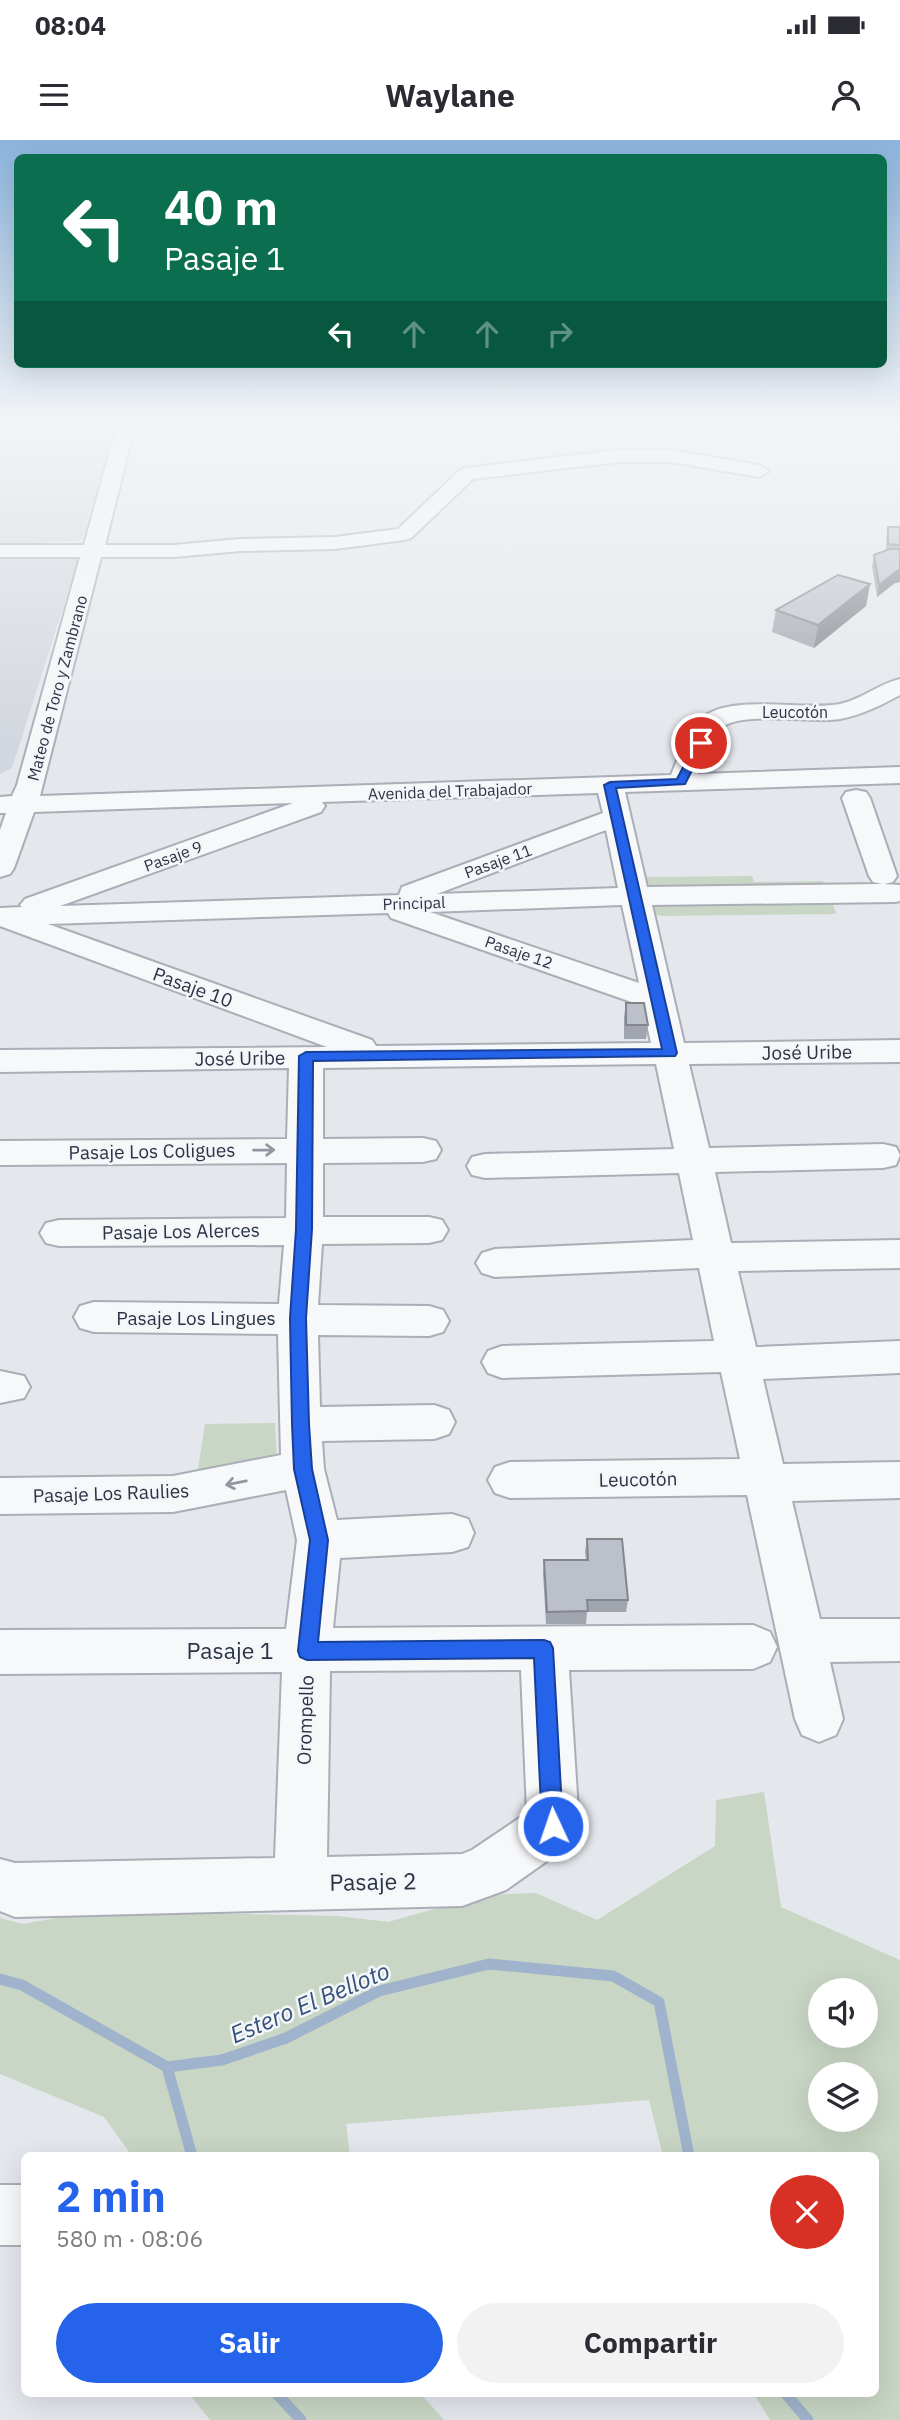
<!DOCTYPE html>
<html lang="es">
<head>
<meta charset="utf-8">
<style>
	:root { --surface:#fff; --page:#f2f2f3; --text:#2b2b33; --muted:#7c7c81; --accent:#2563eb }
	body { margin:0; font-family:"IBM Plex Sans",sans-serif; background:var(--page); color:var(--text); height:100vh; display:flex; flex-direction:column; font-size:26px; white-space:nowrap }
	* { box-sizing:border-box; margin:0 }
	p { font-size:23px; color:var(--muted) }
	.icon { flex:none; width:38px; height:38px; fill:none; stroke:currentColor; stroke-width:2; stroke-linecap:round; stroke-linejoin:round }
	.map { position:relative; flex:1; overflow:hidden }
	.sheet { position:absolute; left:21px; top:2012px; width:858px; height:245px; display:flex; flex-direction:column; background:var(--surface); border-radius:10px; box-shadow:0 7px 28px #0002 }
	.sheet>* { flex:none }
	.top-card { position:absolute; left:14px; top:14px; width:873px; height:214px; border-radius:10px; box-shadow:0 7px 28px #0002; background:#0b6e4f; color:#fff; overflow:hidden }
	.fabs { position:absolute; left:808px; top:1838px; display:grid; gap:14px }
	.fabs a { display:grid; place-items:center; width:70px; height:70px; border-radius:50%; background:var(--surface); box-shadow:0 7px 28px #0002; font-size:35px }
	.pin { position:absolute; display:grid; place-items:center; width:60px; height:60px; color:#fff; margin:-30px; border:4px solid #fff; border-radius:50%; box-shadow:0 2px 7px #0007 }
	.me { position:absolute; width:77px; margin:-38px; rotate:357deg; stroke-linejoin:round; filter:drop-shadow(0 0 5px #0008) }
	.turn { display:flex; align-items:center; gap:24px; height:147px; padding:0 35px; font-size:32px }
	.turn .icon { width:91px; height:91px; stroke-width:2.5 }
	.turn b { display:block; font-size:49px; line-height:60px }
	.lanes { display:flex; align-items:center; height:66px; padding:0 35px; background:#0003; justify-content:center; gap:35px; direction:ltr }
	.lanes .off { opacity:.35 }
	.round { display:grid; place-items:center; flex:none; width:74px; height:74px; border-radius:37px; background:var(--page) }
	.headline { display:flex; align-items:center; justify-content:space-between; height:119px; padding:0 35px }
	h1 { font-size:42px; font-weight:700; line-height:52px; color:var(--accent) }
	.primary-button { display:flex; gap:14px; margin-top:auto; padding:14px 35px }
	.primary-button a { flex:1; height:80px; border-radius:42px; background:var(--accent); color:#fff; font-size:28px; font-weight:700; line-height:80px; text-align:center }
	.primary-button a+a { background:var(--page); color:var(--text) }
	.status { display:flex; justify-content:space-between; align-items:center; height:49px; padding:0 35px; background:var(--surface); direction:ltr }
	.status svg { height:19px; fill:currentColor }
	header { display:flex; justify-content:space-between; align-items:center; height:91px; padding:0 35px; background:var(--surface); font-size:32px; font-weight:700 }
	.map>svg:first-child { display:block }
</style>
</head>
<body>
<div class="status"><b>08:04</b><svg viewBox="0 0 49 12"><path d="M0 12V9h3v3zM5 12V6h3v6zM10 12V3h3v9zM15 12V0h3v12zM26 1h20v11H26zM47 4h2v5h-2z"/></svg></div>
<header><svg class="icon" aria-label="menu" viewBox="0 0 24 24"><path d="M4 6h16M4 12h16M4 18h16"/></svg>Waylane<svg class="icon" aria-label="person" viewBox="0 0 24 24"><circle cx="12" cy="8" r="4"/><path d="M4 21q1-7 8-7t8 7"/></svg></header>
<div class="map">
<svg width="900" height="2280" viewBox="0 0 900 2280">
	<rect width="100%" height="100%" fill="#e4e7ec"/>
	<g fill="#d2d6de">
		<polygon points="0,285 116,285 82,401 0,404"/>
		<polygon points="79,417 12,628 0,634 0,418"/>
	</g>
	<g fill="#c9d6c5" fill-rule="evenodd">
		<polygon points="752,736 754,742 823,741 825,749 656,750 645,745 646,737"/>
		<polygon points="832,761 836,774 662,776 654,774 653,767 657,763"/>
		<polygon points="275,1283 277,1318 197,1335 205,1284"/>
		<path d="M764,1652L781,1767L900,1820V2280H770L754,2254H875V2016H663L649,1960L346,1984L350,2016H132L104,1977L0,1934V1778L22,1784L99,1771L338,1776L388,1782L484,1755L536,1753L597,1780L715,1706L716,1660ZM821,1850H866V1895H821ZM821,1934H866V1979H821Z"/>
		<polygon points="189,2254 421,2254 444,2280 210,2280"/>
	</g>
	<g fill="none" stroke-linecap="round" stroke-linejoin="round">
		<g stroke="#9fb4cc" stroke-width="11">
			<polyline points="0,1839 22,1845 167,1927 222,1920 286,1898 379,1851 489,1824 613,1836 659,1862 689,2016"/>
			<polyline points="167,1927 192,2016"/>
			<polyline points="277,2254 301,2280"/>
			<polyline points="786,2254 808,2280"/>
		</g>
		<g stroke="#a9aeb7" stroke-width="4">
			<g id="minor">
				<path d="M117,285H135L105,405H174L240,399L335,397L398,389L460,330L467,328L618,310H671L759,325L769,331L759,337L671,322H618L473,339L411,398L404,400L335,409L240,411L174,417H101L40,656L671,635C679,616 687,591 702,578C731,553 804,571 840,564C862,559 879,544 900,539V555C881,565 862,575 840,579C811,584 738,569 719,590C709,601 704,620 698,634L900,627V643L625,652L647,747L882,744L873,742L869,736L842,658L846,652L856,650L866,652L870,658L897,736L893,742L884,744L900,745V761L895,762L652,765L684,903L900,900V922L689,924L709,1008L883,1004L896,1007L900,1015L896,1025L883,1028L715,1032L731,1103L900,1100V1128L738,1131L756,1207L900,1201V1233L763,1239L783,1324L900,1322V1358L792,1361L820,1479H900V1521L830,1522L843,1579L836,1595L819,1602L802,1595L795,1579L747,1355L510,1358L495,1353L488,1340L495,1327L510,1322L740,1319L721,1232L502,1238L488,1233L482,1222L488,1211L502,1206L714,1201L699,1128L495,1137L482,1133L476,1123L482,1113L495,1109L693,1100L679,1033L485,1038L472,1035L467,1026L472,1017L485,1014L674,1009L656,924L323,928V999L423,998L436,1001L441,1010L436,1019L423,1022L323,1023V1077H429L442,1080L448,1090L442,1100L429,1103L322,1104L318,1165L429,1166L443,1170L449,1181L443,1192L429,1196L318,1195L320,1267L434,1265L449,1270L455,1282L449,1294L434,1299L322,1301L324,1329L337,1380L452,1374L468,1379L474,1393L468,1407L452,1412L340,1418L333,1488L753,1485L770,1492L777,1507L770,1522L753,1529L569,1530L579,1686L571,1704L506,1750L462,1766L15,1777L0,1771V1719L15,1723L275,1718L282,1532L0,1534V1490L286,1489L297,1400L286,1350L173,1372L0,1374V1338L173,1336L281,1315L278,1194L94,1192L80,1188L74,1177L80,1166L94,1162L279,1164L284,1105L59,1106L46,1103L40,1093L46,1083L59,1080L286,1078L287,1023L0,1025V1001L287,999L289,928L0,932V910L327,907L0,786V768L22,767L20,765L25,759L293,663L34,672L14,728L10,734L0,737V690L6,673H0V657L12,656L17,645L80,417H0V405H84ZM598,653L603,673L402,747L399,755L60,766L321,672L325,666L322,662ZM606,690L618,748L437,754ZM622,765L639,843L430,772ZM388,773L391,778L643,866L651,903L376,906L372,900L48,784ZM521,1530L527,1673L472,1710L462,1714L327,1717L330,1531Z"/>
				<polygon points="0,1231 24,1236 30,1247 24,1258 0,1263"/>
				<rect x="0" y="2045" width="24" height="60"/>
			</g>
		</g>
		<use href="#minor" fill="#f7f8fa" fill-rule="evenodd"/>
	</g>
	<g fill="#a1a5ae">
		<polygon points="888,387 900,387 900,442 895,443 877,457 872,426 874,415 886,411 886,399"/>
		<polygon points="870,444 866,466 814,508 772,492 776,470"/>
		<polygon points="626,863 648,885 646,899 624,899 624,877"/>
		<polygon points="587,1399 628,1460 626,1472 587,1472 586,1484 546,1484 543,1433 544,1420 586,1420 585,1412"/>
	</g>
	<g fill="#83868d">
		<polygon points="900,430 900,442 895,443 877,457 879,445 897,431"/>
		<polygon points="870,444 866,466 814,508 818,485"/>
	</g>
	<g fill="#bbc0ca" stroke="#83868d" stroke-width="2">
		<polygon points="888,387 900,387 900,405 888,404"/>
		<polygon points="890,409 900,409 900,430 897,431 879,445 874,415"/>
		<polygon points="838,435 870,444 818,485 776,470"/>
		<polygon points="626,863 644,863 648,885 626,885"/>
		<polygon points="587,1399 622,1399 628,1460 587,1460 588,1471 547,1472 544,1420 588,1420"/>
	</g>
	<defs><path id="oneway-shaft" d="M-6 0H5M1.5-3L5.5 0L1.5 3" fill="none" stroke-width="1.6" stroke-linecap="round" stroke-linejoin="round" transform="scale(1.75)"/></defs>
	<g stroke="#9196a0">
		<use href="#oneway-shaft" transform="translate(264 1010) rotate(-1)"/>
		<use href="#oneway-shaft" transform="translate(236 1343) rotate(169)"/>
	</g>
	<linearGradient id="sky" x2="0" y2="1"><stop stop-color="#8bb4dd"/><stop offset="0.47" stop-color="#f3f4f6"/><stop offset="1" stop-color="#f3f4f6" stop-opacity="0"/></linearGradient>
	<rect width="900" height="604" fill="url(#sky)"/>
	<polygon fill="#2563eb" stroke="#184099" stroke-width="2" points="697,600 706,603 685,644 616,648 677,913 675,916 313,921 312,1089 306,1178 309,1284 312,1329 328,1400 318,1502 544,1500 550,1502 553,1508 563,1686 560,1694 553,1697 545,1694 542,1686 534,1518 307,1520 300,1517 298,1511 310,1400 294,1329 292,1284 290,1178 296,1089 299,916 306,912 662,909 604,645 610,642 677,639"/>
	<g text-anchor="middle" stroke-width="5" stroke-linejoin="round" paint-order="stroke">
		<g font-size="16" fill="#2b3445" stroke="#f4f6f9">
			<text transform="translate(57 548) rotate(-75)" y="6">Mateo de Toro y Zambrano</text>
			<text x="795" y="578">Leucotón</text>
			<text transform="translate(450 651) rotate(-2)" y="6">Avenida del Trabajador</text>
			<text transform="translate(173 716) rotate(-20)" y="6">Pasaje 9</text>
			<text transform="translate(498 721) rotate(-20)" y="6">Pasaje 11</text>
			<text transform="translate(414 763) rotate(-2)" y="6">Principal</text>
			<text transform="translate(519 812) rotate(19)" y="6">Pasaje 12</text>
		</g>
		<g font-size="19" fill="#2b3445" stroke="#f4f6f9">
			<text transform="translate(193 847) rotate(20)" y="7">Pasaje 10</text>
			<text transform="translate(807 912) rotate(-1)" y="7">José Uribe</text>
			<text transform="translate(240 918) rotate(-1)" y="7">José Uribe</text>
			<text transform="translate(152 1011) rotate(-1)" y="7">Pasaje Los Coligues</text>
			<text transform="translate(181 1091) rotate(-1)" y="7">Pasaje Los Alerces</text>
			<text x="196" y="1185">Pasaje Los Lingues</text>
			<text transform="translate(638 1339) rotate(-1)" y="7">Leucotón</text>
			<text transform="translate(111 1353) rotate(-2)" y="7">Pasaje Los Raulies</text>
			<text transform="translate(305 1580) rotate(-88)" y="7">Orompello</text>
		</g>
		<g font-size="23" fill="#2b3445" stroke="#f4f6f9">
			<text x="230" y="1519">Pasaje 1</text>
			<text transform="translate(373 1742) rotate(-1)" y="8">Pasaje 2</text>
		</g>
		<g font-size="24" font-style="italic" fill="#34527a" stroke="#f4f6f9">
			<text transform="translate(310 1863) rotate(-23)" y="8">Estero El Belloto</text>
		</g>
	</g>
</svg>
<div class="fabs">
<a><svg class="icon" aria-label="sound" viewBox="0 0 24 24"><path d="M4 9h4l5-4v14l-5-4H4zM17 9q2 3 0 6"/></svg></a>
<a><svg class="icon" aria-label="layers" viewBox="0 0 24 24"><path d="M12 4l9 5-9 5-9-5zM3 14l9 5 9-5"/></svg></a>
</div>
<div class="pin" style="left:701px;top:603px;background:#d93025"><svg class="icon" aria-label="arrive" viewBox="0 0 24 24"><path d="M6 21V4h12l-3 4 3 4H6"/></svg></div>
<svg class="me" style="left:553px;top:1686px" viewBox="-20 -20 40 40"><circle r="17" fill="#2563eb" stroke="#fff" stroke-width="3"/><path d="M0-11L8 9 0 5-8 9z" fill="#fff"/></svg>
<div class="top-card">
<div class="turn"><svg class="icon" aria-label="left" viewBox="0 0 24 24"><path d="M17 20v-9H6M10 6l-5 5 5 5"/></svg><div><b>40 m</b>Pasaje 1</div></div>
<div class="lanes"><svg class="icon" aria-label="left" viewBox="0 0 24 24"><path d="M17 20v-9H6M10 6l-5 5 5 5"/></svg><svg class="icon off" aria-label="ahead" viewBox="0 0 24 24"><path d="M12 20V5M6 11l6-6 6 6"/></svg><svg class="icon off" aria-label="ahead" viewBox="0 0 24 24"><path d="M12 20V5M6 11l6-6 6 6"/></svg><svg class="icon off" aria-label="right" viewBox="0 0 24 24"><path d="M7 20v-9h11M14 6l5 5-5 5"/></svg></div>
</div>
<section class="sheet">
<div class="headline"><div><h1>2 min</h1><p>580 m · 08:06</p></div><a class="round" style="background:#d93025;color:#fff"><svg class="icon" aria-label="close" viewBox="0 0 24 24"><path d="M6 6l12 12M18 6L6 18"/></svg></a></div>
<div class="primary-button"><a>Salir</a><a>Compartir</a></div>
</section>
</div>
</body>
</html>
